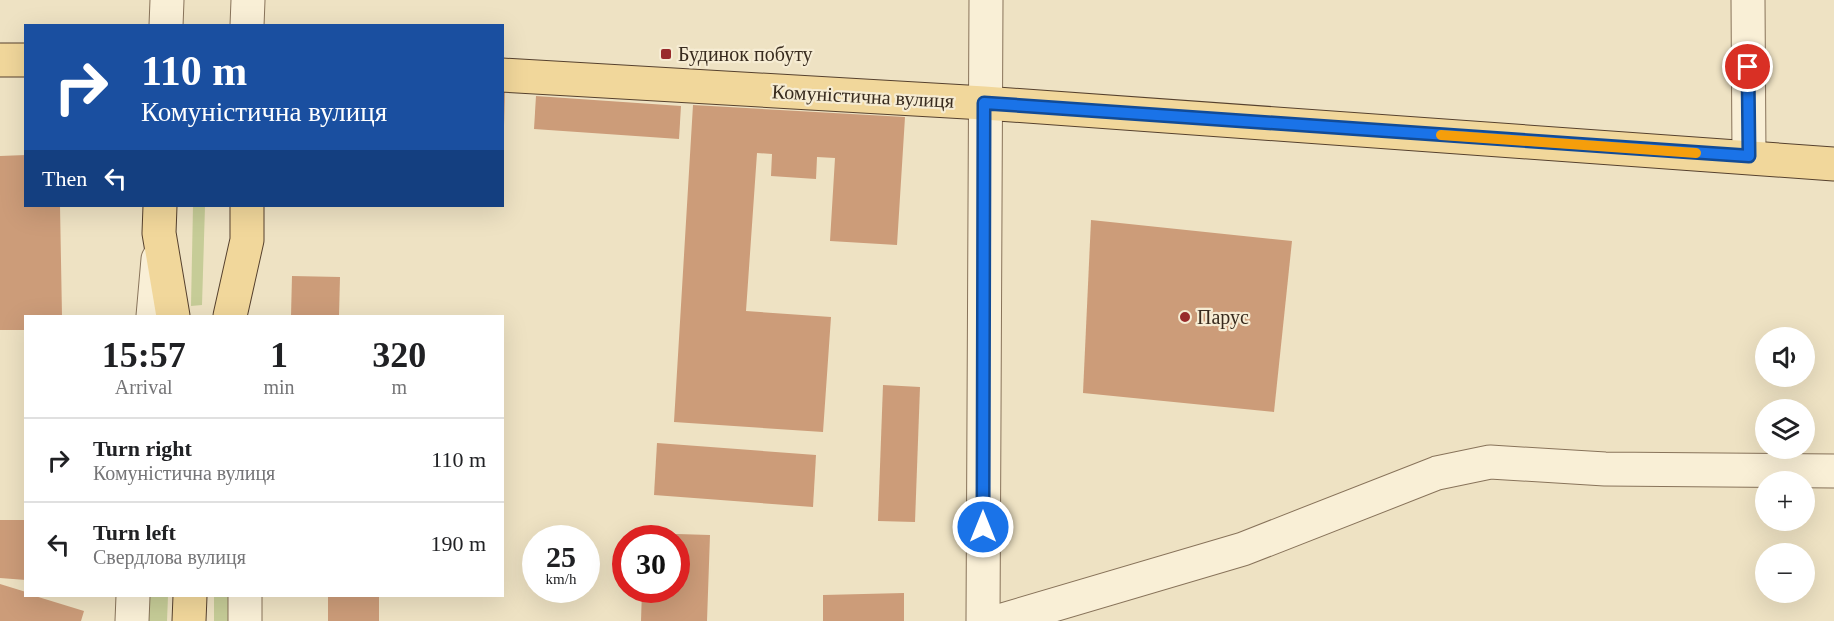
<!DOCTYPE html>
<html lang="en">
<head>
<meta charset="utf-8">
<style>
	:root { --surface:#fff; --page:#f2f2f2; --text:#202124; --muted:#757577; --line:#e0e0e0 }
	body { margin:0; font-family:Georgia,serif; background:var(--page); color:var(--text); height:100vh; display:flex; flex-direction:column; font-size:22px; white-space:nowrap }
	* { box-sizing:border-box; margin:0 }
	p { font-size:20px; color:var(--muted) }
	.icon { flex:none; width:33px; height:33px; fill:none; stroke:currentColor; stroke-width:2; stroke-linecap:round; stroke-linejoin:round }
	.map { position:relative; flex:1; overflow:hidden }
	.sheet { position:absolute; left:24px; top:315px; width:480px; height:282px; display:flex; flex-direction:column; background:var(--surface); border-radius:0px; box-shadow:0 6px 24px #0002 }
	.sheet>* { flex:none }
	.banner { position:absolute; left:24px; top:24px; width:480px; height:183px; border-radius:0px; box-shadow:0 6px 24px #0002; background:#1a4fa0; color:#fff; overflow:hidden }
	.controls { position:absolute; left:1755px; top:327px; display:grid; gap:12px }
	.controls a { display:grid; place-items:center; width:60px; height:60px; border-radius:50%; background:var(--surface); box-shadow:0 6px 24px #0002; font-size:30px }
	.speed { position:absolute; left:522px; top:525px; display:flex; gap:12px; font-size:30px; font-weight:700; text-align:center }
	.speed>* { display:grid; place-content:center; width:78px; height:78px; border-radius:50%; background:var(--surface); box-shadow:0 6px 24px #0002; line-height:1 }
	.speed small { font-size:15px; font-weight:400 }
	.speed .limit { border:9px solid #d22; background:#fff; color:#111 }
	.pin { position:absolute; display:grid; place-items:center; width:51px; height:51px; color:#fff; margin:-26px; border:3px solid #fff; border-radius:50%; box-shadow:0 2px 6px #0007 }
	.me { position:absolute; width:66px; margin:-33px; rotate:0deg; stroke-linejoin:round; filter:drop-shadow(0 0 4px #0008) }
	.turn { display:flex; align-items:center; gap:21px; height:126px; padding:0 18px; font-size:27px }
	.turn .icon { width:78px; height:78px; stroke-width:2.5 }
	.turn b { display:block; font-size:42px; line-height:51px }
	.then { display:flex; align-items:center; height:57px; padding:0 18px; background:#0003; gap:12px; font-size:22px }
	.eta { display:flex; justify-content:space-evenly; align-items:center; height:102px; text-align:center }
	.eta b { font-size:36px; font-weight:600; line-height:42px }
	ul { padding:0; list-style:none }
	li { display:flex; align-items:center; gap:18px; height:84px; padding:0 18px; border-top:2px solid var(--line) }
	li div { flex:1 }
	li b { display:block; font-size:22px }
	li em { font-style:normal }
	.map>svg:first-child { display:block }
</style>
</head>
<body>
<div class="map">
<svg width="1834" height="621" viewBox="0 0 1834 621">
	<rect width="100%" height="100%" fill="#eee2c3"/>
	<g fill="#c6cc97">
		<polygon points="193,206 205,206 202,305 191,306"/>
		<polygon points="148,596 168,596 167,621 146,621"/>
		<rect x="214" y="596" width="19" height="25"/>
	</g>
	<g fill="#cc9c79">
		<polygon points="502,90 505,90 504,126 502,126"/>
		<polygon points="536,96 681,106 679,139 534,129"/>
		<polygon points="693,105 905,117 897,245 830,241 835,158 817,157 816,179 771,176 772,154 757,153 746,311 831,317 823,432 674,422"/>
		<polygon points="26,155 26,206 60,206 62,316 26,316 26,330 0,330 0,156"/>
		<polygon points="1091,220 1292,241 1274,412 1083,393"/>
		<polygon points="292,276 340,277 339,316 291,316"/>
		<polygon points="883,385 920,387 915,522 878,521"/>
		<polygon points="657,443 816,455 813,507 654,495"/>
		<polygon points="0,520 26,520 26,580 0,578"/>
		<polygon points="644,533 710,535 707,621 641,621 642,590 676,590 676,538 644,538"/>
		<polygon points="0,584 26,592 26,596 35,596 84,611 81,621 0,621"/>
		<polygon points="904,593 904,621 823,621 823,595"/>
		<rect x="328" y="596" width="51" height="25"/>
	</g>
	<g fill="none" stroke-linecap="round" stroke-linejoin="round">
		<g stroke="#88735a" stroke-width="35">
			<g id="minor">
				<polyline points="1748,0 1749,156"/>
				<polyline points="166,26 167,0"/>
				<polyline points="247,26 248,0"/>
				<polyline points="153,316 158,259"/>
				<polyline points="132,621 133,596"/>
				<polyline points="245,621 245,596"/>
				<polyline points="983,621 986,0"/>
				<polyline points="999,621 1243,549 1437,473 1490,462 1605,469 1834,471"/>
			</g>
		</g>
		<g stroke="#56412e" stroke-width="35">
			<g id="major">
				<polyline points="0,60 26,60"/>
				<polyline points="502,75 984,103 1834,164"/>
				<polyline points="160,206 159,233 173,316"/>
				<polyline points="230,316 247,240 247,206"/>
				<polyline points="189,621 190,596"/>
			</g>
		</g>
		<use href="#minor" stroke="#f9efd6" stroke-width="33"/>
		<use href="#major" stroke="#f1d79b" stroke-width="33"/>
	</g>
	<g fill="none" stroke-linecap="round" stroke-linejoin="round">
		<g stroke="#114b97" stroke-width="15">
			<polyline id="route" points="983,527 984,103 1749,156 1748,67"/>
		</g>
		<use href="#route" stroke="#1a73e8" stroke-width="10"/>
		<polyline stroke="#f59e0b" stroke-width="10" points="1441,135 1696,153"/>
	</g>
	<g fill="#982a2a" stroke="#f6ecd3" stroke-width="2">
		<rect x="660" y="48" width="12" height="12" rx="3"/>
		<circle cx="1185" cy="317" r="6"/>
	</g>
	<g text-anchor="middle" stroke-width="4.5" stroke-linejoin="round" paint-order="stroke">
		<g font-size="20" fill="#382b1e" stroke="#f6ecd3" text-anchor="start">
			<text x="678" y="61">Будинок побуту</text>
			<text x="1197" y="324">Парус</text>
		</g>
		<g font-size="20" fill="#382b1e" stroke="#f6ecd3">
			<text transform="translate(863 96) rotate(3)" y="7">Комуністична вулиця</text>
		</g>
	</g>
</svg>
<div class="controls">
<a><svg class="icon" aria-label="sound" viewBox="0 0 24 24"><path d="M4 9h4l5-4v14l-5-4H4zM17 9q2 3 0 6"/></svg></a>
<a><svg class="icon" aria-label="layers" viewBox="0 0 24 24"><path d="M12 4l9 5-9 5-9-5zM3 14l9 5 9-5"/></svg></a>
<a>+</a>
<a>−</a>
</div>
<div class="speed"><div>25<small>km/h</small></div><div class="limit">30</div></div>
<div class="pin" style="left:1748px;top:67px;background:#d93025"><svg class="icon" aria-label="arrive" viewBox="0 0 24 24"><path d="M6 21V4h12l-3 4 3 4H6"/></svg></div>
<svg class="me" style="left:983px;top:527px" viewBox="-20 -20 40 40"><circle r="17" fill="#1a73e8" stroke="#fff" stroke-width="3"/><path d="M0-11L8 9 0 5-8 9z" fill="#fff"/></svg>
<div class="banner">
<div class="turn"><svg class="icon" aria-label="right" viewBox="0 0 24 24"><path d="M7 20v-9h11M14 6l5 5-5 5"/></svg><div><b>110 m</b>Комуністична вулиця</div></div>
<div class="then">Then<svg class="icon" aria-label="left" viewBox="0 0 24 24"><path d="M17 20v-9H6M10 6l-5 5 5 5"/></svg></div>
</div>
<section class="sheet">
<div class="eta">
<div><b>15:57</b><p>Arrival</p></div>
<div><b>1</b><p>min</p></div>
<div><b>320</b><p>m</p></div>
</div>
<ul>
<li><svg class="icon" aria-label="right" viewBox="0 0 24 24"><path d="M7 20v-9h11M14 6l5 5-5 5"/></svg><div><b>Turn right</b><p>Комуністична вулиця</p></div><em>110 m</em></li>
<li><svg class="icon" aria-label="left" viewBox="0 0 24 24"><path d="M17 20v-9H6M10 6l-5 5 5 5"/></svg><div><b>Turn left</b><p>Свердлова вулиця</p></div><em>190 m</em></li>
</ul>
</section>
</div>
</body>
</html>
